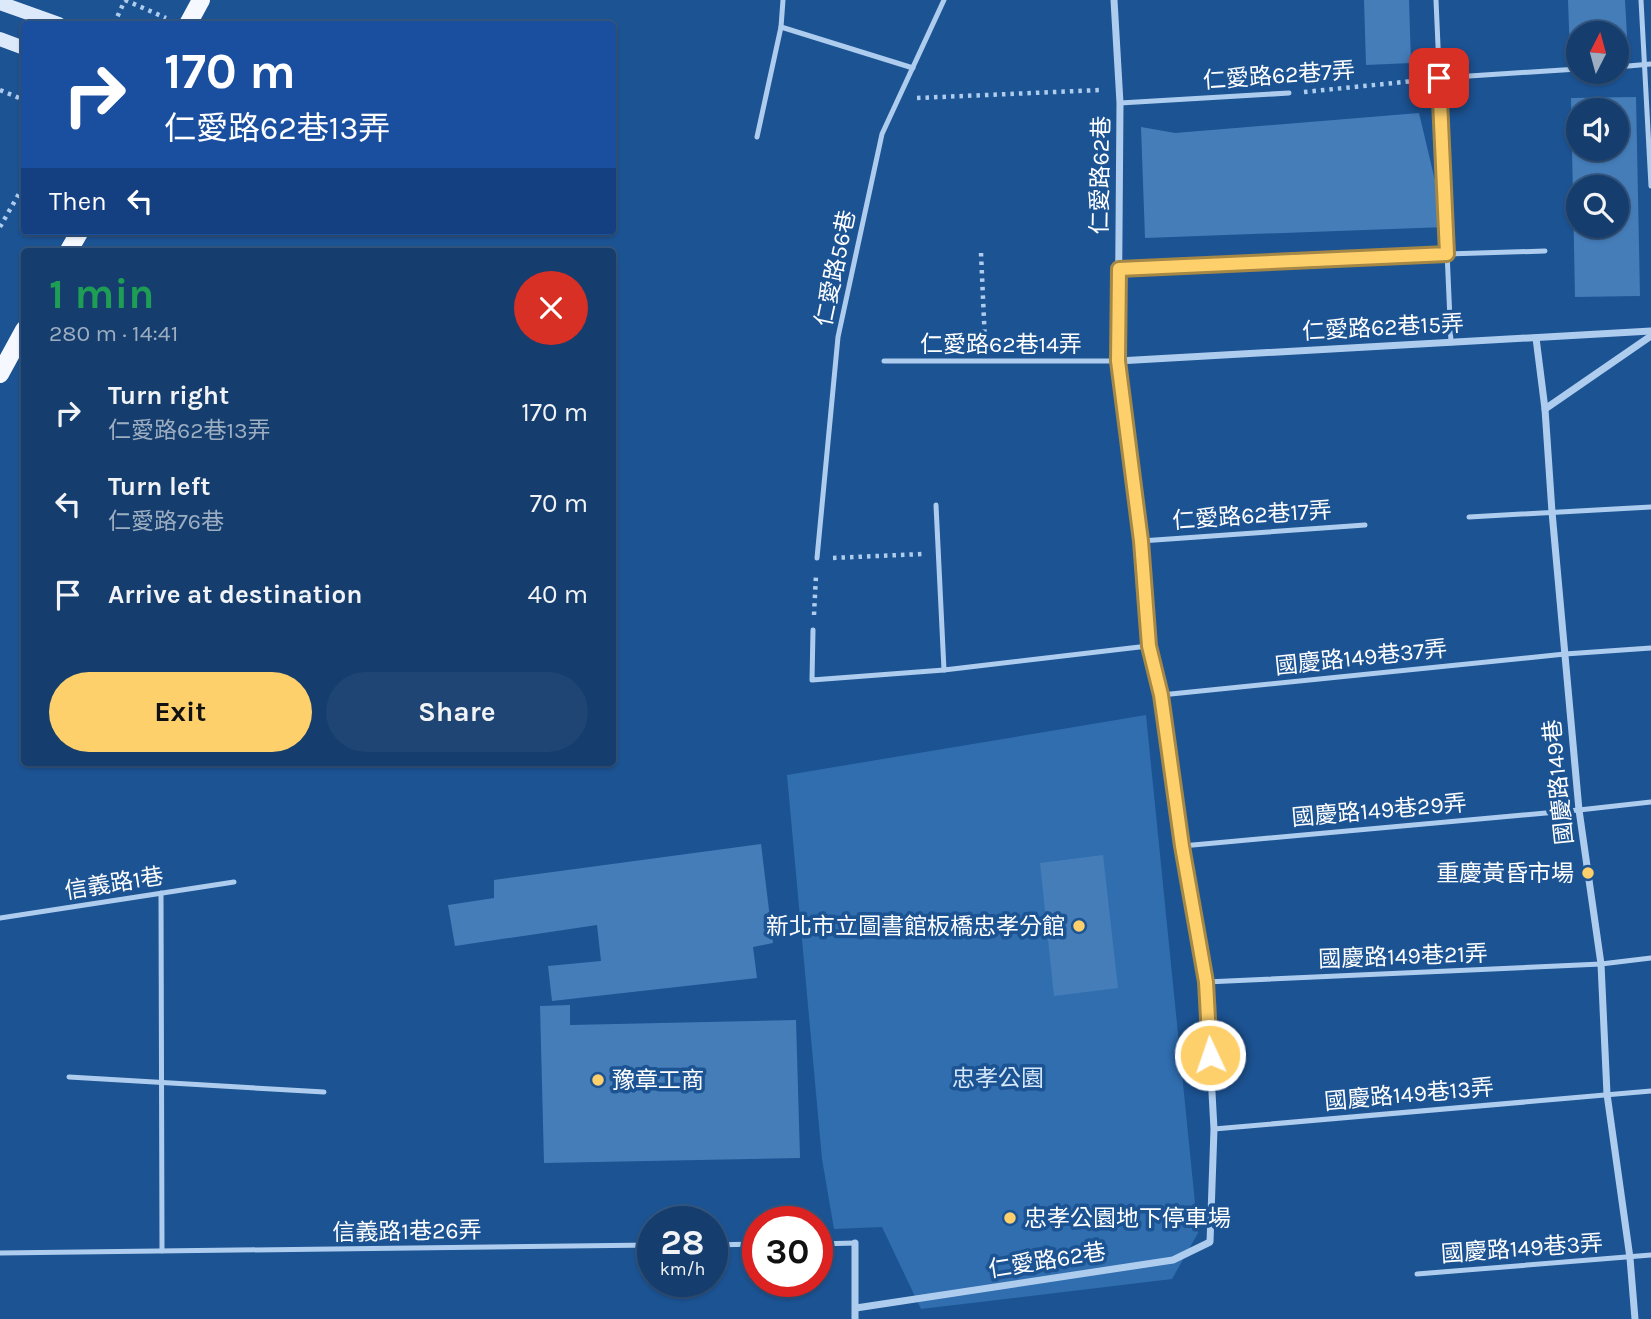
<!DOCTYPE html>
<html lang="en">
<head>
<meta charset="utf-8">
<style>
	:root { --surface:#153e6e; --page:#1e4573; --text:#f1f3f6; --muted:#9daec2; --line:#345781; --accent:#fed06c }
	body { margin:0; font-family:Karla,"Noto Sans TC",sans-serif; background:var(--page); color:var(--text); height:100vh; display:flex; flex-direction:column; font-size:26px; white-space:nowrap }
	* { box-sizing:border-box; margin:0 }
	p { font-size:23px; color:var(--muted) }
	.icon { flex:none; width:38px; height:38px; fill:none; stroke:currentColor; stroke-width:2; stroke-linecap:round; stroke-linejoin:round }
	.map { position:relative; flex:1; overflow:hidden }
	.side { position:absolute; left:21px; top:248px; width:595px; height:518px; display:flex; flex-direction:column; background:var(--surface); border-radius:7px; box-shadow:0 2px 5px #0004,0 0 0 2px var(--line) }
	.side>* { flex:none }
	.guide { position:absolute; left:21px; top:21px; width:595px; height:214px; border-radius:7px; box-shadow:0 2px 5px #0004,0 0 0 2px var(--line); background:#1a4fa0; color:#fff; overflow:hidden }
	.needle { width:46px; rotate:6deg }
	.fabs { position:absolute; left:1566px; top:21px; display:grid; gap:14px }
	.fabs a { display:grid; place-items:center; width:63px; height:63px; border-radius:50%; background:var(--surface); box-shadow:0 2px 5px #0004,0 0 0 2px var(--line); font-size:35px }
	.speed { position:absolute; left:637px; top:1206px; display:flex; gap:14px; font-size:35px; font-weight:700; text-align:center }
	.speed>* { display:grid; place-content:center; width:91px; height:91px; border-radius:50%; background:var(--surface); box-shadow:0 2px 5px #0004,0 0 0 2px var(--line); line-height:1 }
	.speed small { font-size:18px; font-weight:400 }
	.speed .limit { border:10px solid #d22; background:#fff; color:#111 }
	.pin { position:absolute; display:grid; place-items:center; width:60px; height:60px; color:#fff; margin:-30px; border-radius:14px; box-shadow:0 4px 10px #0006 }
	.me { position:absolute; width:77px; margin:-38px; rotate:357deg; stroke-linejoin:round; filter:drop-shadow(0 0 5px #0008) }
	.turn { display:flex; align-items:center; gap:24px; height:147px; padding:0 28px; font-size:32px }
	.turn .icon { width:91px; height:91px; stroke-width:2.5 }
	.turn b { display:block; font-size:49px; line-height:60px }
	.then { display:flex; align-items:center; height:66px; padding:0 28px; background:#0003; gap:14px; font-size:26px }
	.round { display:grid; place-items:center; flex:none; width:74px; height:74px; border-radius:37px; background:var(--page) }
	.summary { display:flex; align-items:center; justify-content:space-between; height:119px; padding:0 28px }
	h1 { font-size:42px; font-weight:700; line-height:52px; color:#1e9e55 }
	.primary-button { display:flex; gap:14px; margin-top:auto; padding:14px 28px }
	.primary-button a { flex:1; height:80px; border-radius:42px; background:var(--accent); color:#111; font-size:28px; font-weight:700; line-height:80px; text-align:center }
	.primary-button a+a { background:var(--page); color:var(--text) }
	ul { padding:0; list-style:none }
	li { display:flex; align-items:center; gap:21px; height:91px; padding:0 28px }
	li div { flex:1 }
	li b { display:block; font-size:26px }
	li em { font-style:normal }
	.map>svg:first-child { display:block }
</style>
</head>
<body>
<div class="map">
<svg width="1651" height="1319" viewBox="0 0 1651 1319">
	<rect width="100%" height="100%" fill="#1c5393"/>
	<polygon fill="#306eb0" points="1146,715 1198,1233 1172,1279 921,1309 882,1227 834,1229 822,1159 787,775"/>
	<g fill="#457db9" fill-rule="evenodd">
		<polygon points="1364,0 1409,0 1411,63 1366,65"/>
		<polygon points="1568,0 1625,0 1628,53 1617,53 1617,33 1578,33 1578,54 1570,55"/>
		<path d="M1636,97L1640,296L1575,297L1571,98ZM1578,110H1617V149H1578ZM1578,187H1617V226H1578Z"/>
		<polygon points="1419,113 1446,227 1145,238 1141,127 1175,133"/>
		<polygon points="761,844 773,943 753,947 757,978 552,1001 548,966 601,961 597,925 455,946 448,905 494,898 494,880"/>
		<polygon points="1103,855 1118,988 1054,996 1040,863"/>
		<polygon points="570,1005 570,1025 796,1020 800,1158 544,1163 540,1006"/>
	</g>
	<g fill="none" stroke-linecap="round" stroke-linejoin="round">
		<g stroke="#aecdee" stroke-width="4.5" stroke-dasharray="3.5 5" stroke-linecap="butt">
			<polyline points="125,0 166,18"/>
			<polyline points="114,24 125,0"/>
			<polyline points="0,90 24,100"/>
			<polyline points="1304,92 1424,80"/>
			<polyline points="917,98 1100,90"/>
			<polyline points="0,227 24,185"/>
			<polyline points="981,253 985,343"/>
			<polyline points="833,558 923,554"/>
			<polyline points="814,615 816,575"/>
		</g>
		<g stroke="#aecdee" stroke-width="5">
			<polyline points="1436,0 1451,343"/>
			<polyline points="1641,0 1651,186"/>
			<polyline points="781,27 913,68"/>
			<polyline points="1617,67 1651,64"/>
			<polyline points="1439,78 1578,69"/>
			<polyline points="1120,103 1289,93"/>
			<polyline points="757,137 781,27 783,0"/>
			<polyline points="1119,269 1447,254 1545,251"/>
			<polyline points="884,361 1118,361"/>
			<polyline points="936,505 944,670 1148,646"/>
			<polyline points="1469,517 1651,507"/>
			<polyline points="1141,541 1365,525"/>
			<polyline points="817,558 838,337 882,134 944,0"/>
			<polyline points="813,630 812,680 944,670"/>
			<polyline points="1161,695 1565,654 1651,648"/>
			<polyline points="1182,846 1579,810 1651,802"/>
			<polyline points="161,893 162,1251"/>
			<polyline points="0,918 234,882"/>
			<polyline points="1206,982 1601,964 1651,958"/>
			<polyline points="69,1077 324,1092"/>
			<polyline points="1214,1129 1651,1091"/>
			<polyline points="817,1244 855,1243"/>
			<polyline points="712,1245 758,1244"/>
			<polyline points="0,1253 653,1245"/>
			<polyline points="1417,1274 1651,1255"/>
		</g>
		<g stroke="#aecdee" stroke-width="7">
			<polyline points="1536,338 1545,409"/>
			<polyline points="1118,361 1651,331"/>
			<polyline points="855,1243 855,1319"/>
			<polyline points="856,1308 1173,1260 1210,1242 1214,1129 1206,982 1182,846 1161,695 1148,646 1141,541 1118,361 1120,103 1114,0"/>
			<polyline points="1635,1319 1630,1258 1607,1094 1601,964 1579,810 1552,512 1545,409 1651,336"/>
		</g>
		<g stroke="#dbe9fa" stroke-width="14">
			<polyline points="0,3 59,24"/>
			<polyline points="0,39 24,48"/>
		</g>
		<g stroke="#f5f9ff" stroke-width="18">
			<polyline points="188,24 201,0"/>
			<polyline points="68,252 80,231"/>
			<polyline points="0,374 24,330"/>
		</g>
	</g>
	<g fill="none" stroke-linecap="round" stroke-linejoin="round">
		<g stroke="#a58746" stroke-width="18">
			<polyline id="route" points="1210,1055 1206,982 1182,846 1161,695 1149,646 1141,541 1118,361 1119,269 1447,254 1439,78"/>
		</g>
		<use href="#route" stroke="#fed06c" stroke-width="12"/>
	</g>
	<g fill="#fed06c" stroke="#1c5393" stroke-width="2.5">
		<circle cx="1588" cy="873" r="7"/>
		<circle cx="1079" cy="926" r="7"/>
		<circle cx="598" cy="1080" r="7"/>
		<circle cx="1010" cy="1218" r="7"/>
	</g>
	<g text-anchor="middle" stroke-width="7" stroke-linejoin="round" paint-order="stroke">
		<g font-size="23" fill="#fff" stroke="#1c5393">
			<text transform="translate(1279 75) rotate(-4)" y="8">仁愛路62巷7弄</text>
			<text transform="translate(1100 175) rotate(-89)" y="8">仁愛路62巷</text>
			<text transform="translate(835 268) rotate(-78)" y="8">仁愛路56巷</text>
			<text transform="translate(1383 327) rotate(-3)" y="8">仁愛路62巷15弄</text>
			<text x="1001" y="352">仁愛路62巷14弄</text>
			<text transform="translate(1252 515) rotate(-4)" y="8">仁愛路62巷17弄</text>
			<text transform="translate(1361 657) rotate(-6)" y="8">國慶路149巷37弄</text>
			<text transform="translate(1558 782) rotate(-96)" y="8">國慶路149巷</text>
			<text transform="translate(1379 810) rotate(-5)" y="8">國慶路149巷29弄</text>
			<text transform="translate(114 883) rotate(-9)" y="8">信義路1巷</text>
			<text transform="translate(1403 956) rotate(-2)" y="8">國慶路149巷21弄</text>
			<text transform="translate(1409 1094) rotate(-5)" y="8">國慶路149巷13弄</text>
			<text transform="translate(407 1231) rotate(-1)" y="8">信義路1巷26弄</text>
			<text transform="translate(1522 1248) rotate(-4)" y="8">國慶路149巷3弄</text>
			<text transform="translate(1047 1260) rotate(-9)" y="8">仁愛路62巷</text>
		</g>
		<g font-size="23" fill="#fff" stroke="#1c5393" text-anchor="end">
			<text x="1574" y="881">重慶黃昏市場</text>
			<text x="1065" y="934">新北市立圖書館板橋忠孝分館</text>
			<text x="612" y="1088" text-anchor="start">豫章工商</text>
			<text x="1024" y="1226" text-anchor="start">忠孝公園地下停車場</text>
		</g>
		<g font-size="23" fill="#d4e6fa" stroke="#1c5393">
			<text x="998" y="1086">忠孝公園</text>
		</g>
	</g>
</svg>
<div class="fabs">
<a><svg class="needle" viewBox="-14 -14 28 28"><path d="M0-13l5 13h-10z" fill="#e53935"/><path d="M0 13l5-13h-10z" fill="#9daec2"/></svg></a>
<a><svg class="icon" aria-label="sound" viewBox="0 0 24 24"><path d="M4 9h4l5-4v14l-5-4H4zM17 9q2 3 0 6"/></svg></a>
<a><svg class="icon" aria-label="search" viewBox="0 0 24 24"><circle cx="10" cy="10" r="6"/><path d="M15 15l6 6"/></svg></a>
</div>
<div class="speed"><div>28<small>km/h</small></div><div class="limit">30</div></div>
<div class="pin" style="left:1439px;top:78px;background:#d93025"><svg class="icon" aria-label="arrive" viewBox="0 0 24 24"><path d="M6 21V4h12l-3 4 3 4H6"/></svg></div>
<svg class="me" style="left:1210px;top:1055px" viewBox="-20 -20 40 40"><circle r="17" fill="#fed06c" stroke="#fff" stroke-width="3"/><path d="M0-11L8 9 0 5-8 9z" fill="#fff"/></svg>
<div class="guide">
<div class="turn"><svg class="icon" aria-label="right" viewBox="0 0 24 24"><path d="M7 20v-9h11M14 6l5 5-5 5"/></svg><div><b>170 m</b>仁愛路62巷13弄</div></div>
<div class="then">Then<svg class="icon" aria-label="left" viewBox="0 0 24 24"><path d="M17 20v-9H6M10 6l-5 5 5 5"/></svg></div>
</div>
<section class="side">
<div class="summary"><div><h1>1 min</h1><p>280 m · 14:41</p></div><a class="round" style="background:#d93025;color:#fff"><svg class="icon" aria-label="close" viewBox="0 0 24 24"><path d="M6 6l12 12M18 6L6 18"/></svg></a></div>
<ul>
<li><svg class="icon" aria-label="right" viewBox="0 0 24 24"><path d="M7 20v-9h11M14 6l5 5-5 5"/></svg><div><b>Turn right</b><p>仁愛路62巷13弄</p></div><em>170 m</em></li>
<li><svg class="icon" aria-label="left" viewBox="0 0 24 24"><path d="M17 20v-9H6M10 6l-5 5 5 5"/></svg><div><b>Turn left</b><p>仁愛路76巷</p></div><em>70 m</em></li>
<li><svg class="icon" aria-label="arrive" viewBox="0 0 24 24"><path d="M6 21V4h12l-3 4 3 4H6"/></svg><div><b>Arrive at destination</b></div><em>40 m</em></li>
</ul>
<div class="primary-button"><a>Exit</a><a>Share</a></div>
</section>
</div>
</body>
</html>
